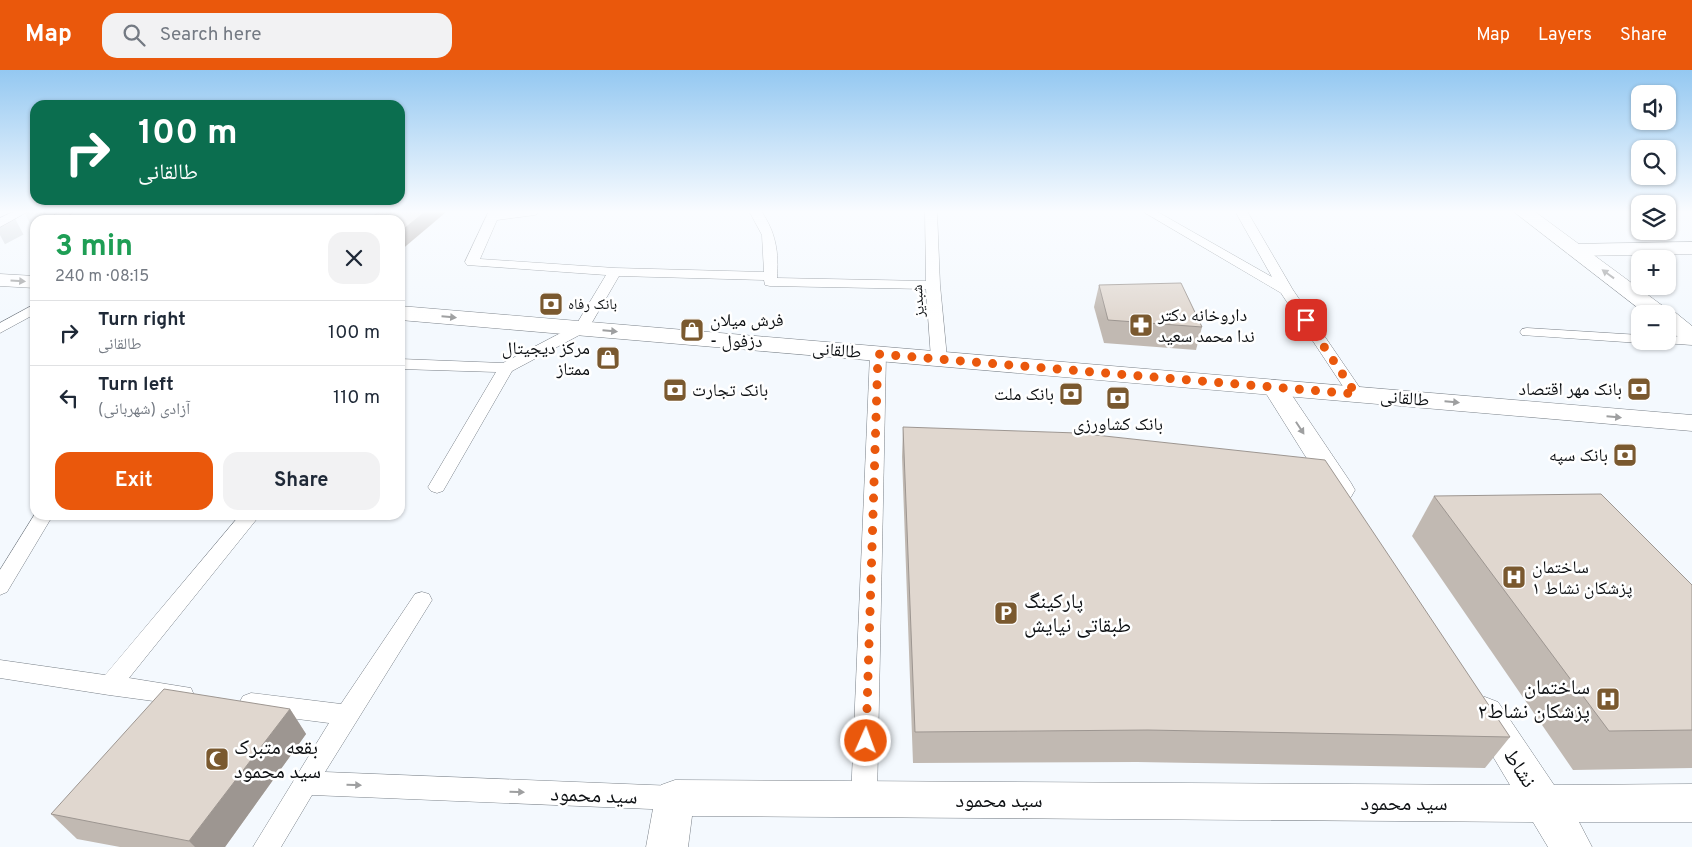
<!DOCTYPE html>
<html lang="en">
<head>
<meta charset="utf-8">
<style>
	:root { --surface:#fff; --page:#f2f2f3; --text:#1f2937; --muted:#747a83; --line:#e0e1e3; --accent:#ea580c }
	body { margin:0; font-family:Overpass,"Noto Naskh Arabic",sans-serif; background:var(--page); color:var(--text); height:100vh; display:flex; flex-direction:column; font-size:19px; white-space:nowrap }
	* { box-sizing:border-box; margin:0 }
	p { font-size:16px; color:var(--muted) }
	.icon { flex:none; width:28px; height:28px; fill:none; stroke:currentColor; stroke-width:2; stroke-linecap:round; stroke-linejoin:round }
	.map { position:relative; flex:1; overflow:hidden }
	.details { position:absolute; left:30px; top:145px; width:375px; height:305px; display:flex; flex-direction:column; background:var(--surface); border-radius:15px; box-shadow:0 1px 4px #0004 }
	.details>* { flex:none }
	.hud { position:absolute; left:30px; top:30px; width:375px; height:105px; border-radius:15px; box-shadow:0 1px 4px #0004; background:#0b6e4f; color:#fff; overflow:hidden }
	.tools { position:absolute; left:1631px; top:15px; display:grid; gap:10px }
	.tools a { display:grid; place-items:center; width:45px; height:45px; border-radius:10px; background:var(--surface); box-shadow:0 1px 4px #0004; font-size:25px }
	.pin { position:absolute; display:grid; place-items:center; width:42px; height:42px; color:#fff; margin:-21px; border-radius:10px; box-shadow:0 2px 8px #0006 }
	.me { position:absolute; width:55px; margin:-28px; rotate:2deg; stroke-linejoin:round; filter:drop-shadow(0 0 4px #0008) }
	.turn { display:flex; align-items:center; gap:18px; height:105px; padding:0 25px; font-size:22px }
	.turn .icon { width:65px; height:65px; stroke-width:2.5 }
	.turn b { display:block; font-size:35px; line-height:42px }
	.round { display:grid; place-items:center; flex:none; width:52px; height:52px; border-radius:15px; background:var(--page) }
	.headline { display:flex; align-items:center; justify-content:space-between; height:85px; padding:0 25px }
	h1 { font-size:30px; font-weight:700; line-height:38px; color:#1e9e55 }
	.action { display:flex; gap:10px; margin-top:auto; padding:10px 25px }
	.action a { flex:1; height:58px; border-radius:15px; background:var(--accent); color:#fff; font-size:20px; font-weight:700; line-height:58px; text-align:center }
	.action a+a { background:var(--page); color:var(--text) }
	ul { padding:0; list-style:none }
	li { display:flex; align-items:center; gap:15px; height:65px; padding:0 25px; border-top:1px solid var(--line) }
	li div { flex:1 }
	li b { display:block; font-size:19px }
	li em { font-style:normal }
	header { display:flex; align-items:center; gap:30px; box-sizing:border-box; height:70px; padding:0 25px; background:var(--accent); color:#fff }
	header strong { font-size:24px }
	nav { display:flex; gap:28px; margin-inline-start:auto; font-size:18px }
	.search { width:350px; height:45px; background:var(--page); display:flex; align-items:center; gap:12px; box-sizing:border-box; padding:0 18px; border-radius:15px; color:var(--muted); font-size:19px }
	.map>svg:first-child { display:block }
</style>
</head>
<body>
<header>
<strong>Map</strong>
<div class="search"><svg class="icon" aria-label="search" viewBox="0 0 24 24"><circle cx="10" cy="10" r="6"/><path d="M15 15l6 6"/></svg>Search here</div>
<nav><a>Map</a><a>Layers</a><a>Share</a></nav>
</header>
<div class="map">
<svg width="1692" height="777" viewBox="0 0 1692 777">
	<rect width="100%" height="100%" fill="#f4f9fe"/>
	<g fill="none" stroke-linecap="round" stroke-linejoin="round">
		<polyline stroke="#d1d6db" stroke-width="21" stroke-dasharray="21 11" stroke-linecap="butt" points="0,165 45,141"/>
		<g stroke="#798088" stroke-width="1">
			<g id="lane">
				<polygon points="15,141 29,141 0,157 0,148"/>
				<polygon points="61,141 75,141 61,150 46,150"/>
				<path d="M489,141H541L535,145L497,150L480,189L615,198L764,202L762,165L749,141H761C776,162 779,183 777,208L926,211L925,141H937L940,215L947,288L944,291H934L931,288L926,219L770,216L765,215L764,210L619,206L587,261L512,301L443,421L437,423L431,421L428,417L496,302L400,299V289L503,293L576,255L606,205L467,195L465,192Z"/>
				<polygon points="1142,141 1156,141 1272,207 1235,141 1247,141 1293,220 1364,324 1362,327 1350,327 1281,223"/>
				<polygon points="35,234 35,244 0,263 0,253"/>
				<polygon points="1527,258 1640,265 1640,271 1646,271 1640,273 1522,265 1520,262 1522,259"/>
				<polygon points="1668,266 1692,267 1692,275 1663,273 1661,271 1668,271"/>
				<polygon points="878,279 883,281 886,284 877,729 873,737 864,741 855,737 851,729 870,284 873,281"/>
				<polygon points="35,444 53,445 7,522 0,525 0,500"/>
				<polygon points="240,445 260,445 129,608 191,618 194,625 191,632 183,635 109,625 0,608 0,590 105,605"/>
				<polygon points="422,522 429,524 432,530 325,702 675,716 684,720 688,728 684,736 675,740 312,725 281,777 253,777 329,653 251,643 243,640 239,633 243,626 251,623 341,634 415,524"/>
			</g>
		</g>
		<g stroke="#798088" stroke-width="1">
			<g id="street">
				<polygon points="1692,172 1692,184 1575,186 1568,184 1565,180 1568,176 1575,174"/>
				<polygon points="1274,310 1283,312 1351,413 1355,420 1351,427 1341,430 1331,427 1262,317 1265,312"/>
				<polygon points="1485,627 1498,632 1554,715 1692,714 1692,752 1579,752 1592,777 1548,777 1533,752 692,746 688,777 646,777 655,728 661,715 675,710 1510,715 1467,643 1472,632"/>
			</g>
		</g>
		<g stroke="#798088" stroke-width="1">
			<g id="secondary">
				<polygon points="1513,141 1534,141 1671,242 1676,243 1692,256 1692,274 1684,272 1668,259 1668,244 1646,244"/>
				<polygon points="0,204 35,206 35,218 0,216"/>
				<polygon points="400,236 1692,345 1692,361 400,250"/>
			</g>
		</g>
		<use href="#lane" fill="#fff" fill-rule="evenodd"/>
		<use href="#street" fill="#fff" fill-rule="evenodd"/>
		<use href="#secondary" fill="#fff" fill-rule="evenodd"/>
	</g>
	<g fill="#c1b9b2">
		<polygon points="1099,215 1202,257 1196,280 1104,273 1094,237"/>
		<polygon points="903,357 1510,667 1485,698 1137,692 913,693 902,387"/>
		<polygon points="1434,426 1692,515 1692,698 1573,700 1412,466"/>
		<polygon points="290,639 306,664 225,777 120,777 77,769 51,744"/>
	</g>
	<g fill="#9d9691">
		<polygon points="426,141 445,141 445,143 400,181 400,162"/>
		<polygon points="290,639 306,664 225,777 195,777 189,771"/>
	</g>
	<g fill="#e0d7cf" stroke="#9d9691">
		<polygon points="380,141 426,141 400,162 400,150 368,150"/>
		<polygon points="1181,213 1202,257 1108,250 1099,215"/>
		<polygon points="903,357 1077,363 1325,390 1510,667 1148,660 915,662"/>
		<polygon points="1601,424 1692,515 1692,660 1609,661 1434,426"/>
		<polygon points="164,619 290,639 189,771 51,744"/>
	</g>
	<defs><path id="oneway-solid" d="M-6-.8H1V-3.2L6.5 0L1 3.2V.8H-6Z" transform="scale(1.25)"/></defs>
	<g fill="#9e9fa0">
		<use href="#oneway-solid" transform="translate(1608 204) rotate(-144)"/>
		<use href="#oneway-solid" transform="translate(18 211) rotate(4)"/>
		<use href="#oneway-solid" transform="translate(449 247) rotate(5)"/>
		<use href="#oneway-solid" transform="translate(610 261) rotate(5)"/>
		<use href="#oneway-solid" transform="translate(1452 332) rotate(5)"/>
		<use href="#oneway-solid" transform="translate(1614 347) rotate(5)"/>
		<use href="#oneway-solid" transform="translate(1300 358) rotate(57)"/>
		<use href="#oneway-solid" transform="translate(354 715) rotate(2)"/>
		<use href="#oneway-solid" transform="translate(517 722) rotate(2)"/>
	</g>
	<linearGradient id="sky" x2="0" y2="1"><stop stop-color="#94c8f1"/><stop offset="0.57" stop-color="#fafcff"/><stop offset="1" stop-color="#fafcff" stop-opacity="0"/></linearGradient>
	<rect width="1692" height="249" fill="url(#sky)"/>
	<g fill="none" stroke-linecap="round" stroke-linejoin="round">
		<polyline stroke="#ea580c" stroke-width="9" stroke-dasharray="0 16.2" points="866,671 878,284 1356,324 1306,250"/>
	</g>
	<defs>
		<g id="bank-square" transform="scale(1.25)"><rect x="-9" y="-9" width="18" height="18" rx="4" fill="#7a592f" stroke="#fff"/><path d="M-6-4H6V4H-6ZM0-2.3a2.3 2.3 0 1 0 0 4.6a2.3 2.3 0 1 0 0-4.6Z" fill="#fff"/></g>
		<g id="pharmacy-square" transform="scale(1.25)"><rect x="-9" y="-9" width="18" height="18" rx="4" fill="#7a592f" stroke="#fff"/><path d="M-2-6h4v4h4v4h-4v4h-4v-4h-4v-4h4Z" fill="#fff"/></g>
		<g id="shop-square" transform="scale(1.25)"><rect x="-9" y="-9" width="18" height="18" rx="4" fill="#7a592f" stroke="#fff"/><path d="M-5-2.5h2.3a2.7 3.5 0 0 1 5.4 0H5L5.5 6h-11ZM-1.5-2.5h3a1.5 2.3 0 0 0-3 0Z" fill="#fff"/></g>
		<g id="hospital-square" transform="scale(1.25)"><rect x="-9" y="-9" width="18" height="18" rx="4" fill="#7a592f" stroke="#fff"/><path d="M-5-5h3v3.5h4V-5h3V5h-3V1.5h-4V5h-3Z" fill="#fff"/></g>
		<g id="parking-square" transform="scale(1.25)"><rect x="-9" y="-9" width="18" height="18" rx="4" fill="#7a592f" stroke="#fff"/><path d="M-3.5-5.5H1a3.5 3.5 0 0 1 0 7H-1V5.5H-3.5ZM-1-3.4V-.6H.8a1.4 1.4 0 0 0 0-2.8Z" fill="#fff"/></g>
		<g id="mosque-square" transform="scale(1.25)"><rect x="-9" y="-9" width="18" height="18" rx="4" fill="#7a592f" stroke="#fff"/><path d="M3.5-4.9A6 6 0 1 0 3.5 4.9A5 5 0 1 1 3.5-4.9Z" fill="#fff"/></g>
	</defs>
	<g fill-rule="evenodd">
		<use href="#bank-square" x="551" y="234"/>
		<use href="#pharmacy-square" x="1141" y="255"/>
		<use href="#shop-square" x="692" y="260"/>
		<use href="#shop-square" x="608" y="288"/>
		<use href="#bank-square" x="1639" y="319"/>
		<use href="#bank-square" x="675" y="320"/>
		<use href="#bank-square" x="1071" y="324"/>
		<use href="#bank-square" x="1118" y="328"/>
		<use href="#bank-square" x="1625" y="385"/>
		<use href="#hospital-square" x="1514" y="507"/>
		<use href="#parking-square" x="1006" y="543"/>
		<use href="#hospital-square" x="1608" y="629"/>
		<use href="#mosque-square" x="217" y="689"/>
	</g>
	<g text-anchor="middle" stroke-width="5" stroke-linejoin="round" paint-order="stroke">
		<g font-size="15" fill="#0c0f12" stroke="#fff">
			<text transform="translate(918 231) rotate(-94)" y="5">شبدیز</text>
		</g>
		<g font-size="15" fill="#0c0f12" stroke="#fff" text-anchor="start">
			<text x="568" y="239">بانک رفاه</text>
		</g>
		<g font-size="18" fill="#0c0f12" stroke="#fff" text-anchor="start">
			<text x="1158" y="251">داروخانه دکتر<tspan x="1158" dy="21">ندا محمد سعید</tspan></text>
			<text x="710" y="256">فرش میلان<tspan x="710" dy="21">- دزفول</tspan></text>
			<text x="590" y="284" text-anchor="end">مرکز دیجیتال<tspan x="590" dy="21">ممتاز</tspan></text>
			<text x="1622" y="325" text-anchor="end">بانک مهر اقتصاد</text>
			<text x="692" y="326">بانک تجارت</text>
			<text x="1054" y="330" text-anchor="end">بانک ملت</text>
			<text x="1118" y="360" text-anchor="middle">بانک کشاورزی</text>
			<text x="1608" y="391" text-anchor="end">بانک سپه</text>
			<text x="1532" y="503">ساختمان<tspan x="1532" dy="21">پزشکان نشاط ۱</tspan></text>
		</g>
		<g font-size="18" fill="#0c0f12" stroke="#fff">
			<text transform="translate(837 280) rotate(5)" y="6">طالقانی</text>
			<text transform="translate(1405 328) rotate(5)" y="6">طالقانی</text>
		</g>
		<g font-size="21" fill="#0c0f12" stroke="#fff" text-anchor="start">
			<text x="1024" y="538">پارکینگ<tspan x="1024" dy="24">طبقاتی نیایش</tspan></text>
			<text x="1590" y="624" text-anchor="end">ساختمان<tspan x="1590" dy="24">پزشکان نشاط۲</tspan></text>
			<text x="234" y="684">بقعه متبرک<tspan x="234" dy="24">سید محمود</tspan></text>
		</g>
		<g font-size="21" fill="#0c0f12" stroke="#fff">
			<text transform="translate(1520 698) rotate(57)" y="7">نشاط</text>
			<text transform="translate(594 725) rotate(2)" y="7">سید محمود</text>
			<text x="999" y="737">سید محمود</text>
			<text x="1404" y="740">سید محمود</text>
		</g>
	</g>
</svg>
<div class="tools">
<a><svg class="icon" aria-label="sound" viewBox="0 0 24 24"><path d="M4 9h4l5-4v14l-5-4H4zM17 9q2 3 0 6"/></svg></a>
<a><svg class="icon" aria-label="search" viewBox="0 0 24 24"><circle cx="10" cy="10" r="6"/><path d="M15 15l6 6"/></svg></a>
<a><svg class="icon" aria-label="layers" viewBox="0 0 24 24"><path d="M12 4l9 5-9 5-9-5zM3 14l9 5 9-5"/></svg></a>
<a>+</a>
<a>−</a>
</div>
<div class="pin" style="left:1306px;top:250px;background:#d93025"><svg class="icon" aria-label="arrive" viewBox="0 0 24 24"><path d="M6 21V4h12l-3 4 3 4H6"/></svg></div>
<svg class="me" style="left:866px;top:671px" viewBox="-20 -20 40 40"><circle r="17" fill="#ea580c" stroke="#fff" stroke-width="3"/><path d="M0-11L8 9 0 5-8 9z" fill="#fff"/></svg>
<div class="hud">
<div class="turn"><svg class="icon" aria-label="right" viewBox="0 0 24 24"><path d="M7 20v-9h11M14 6l5 5-5 5"/></svg><div><b>100 m</b>طالقانی</div></div>
</div>
<section class="details">
<div class="headline"><div><h1>3 min</h1><p>240 m · 08:15</p></div><a class="round"><svg class="icon" aria-label="close" viewBox="0 0 24 24"><path d="M6 6l12 12M18 6L6 18"/></svg></a></div>
<ul>
<li><svg class="icon" aria-label="right" viewBox="0 0 24 24"><path d="M7 20v-9h11M14 6l5 5-5 5"/></svg><div><b>Turn right</b><p>طالقانی</p></div><em>100 m</em></li>
<li><svg class="icon" aria-label="left" viewBox="0 0 24 24"><path d="M17 20v-9H6M10 6l-5 5 5 5"/></svg><div><b>Turn left</b><p>آزادی (شهربانی)</p></div><em>110 m</em></li>
</ul>
<div class="action"><a>Exit</a><a>Share</a></div>
</section>
</div>
</body>
</html>
